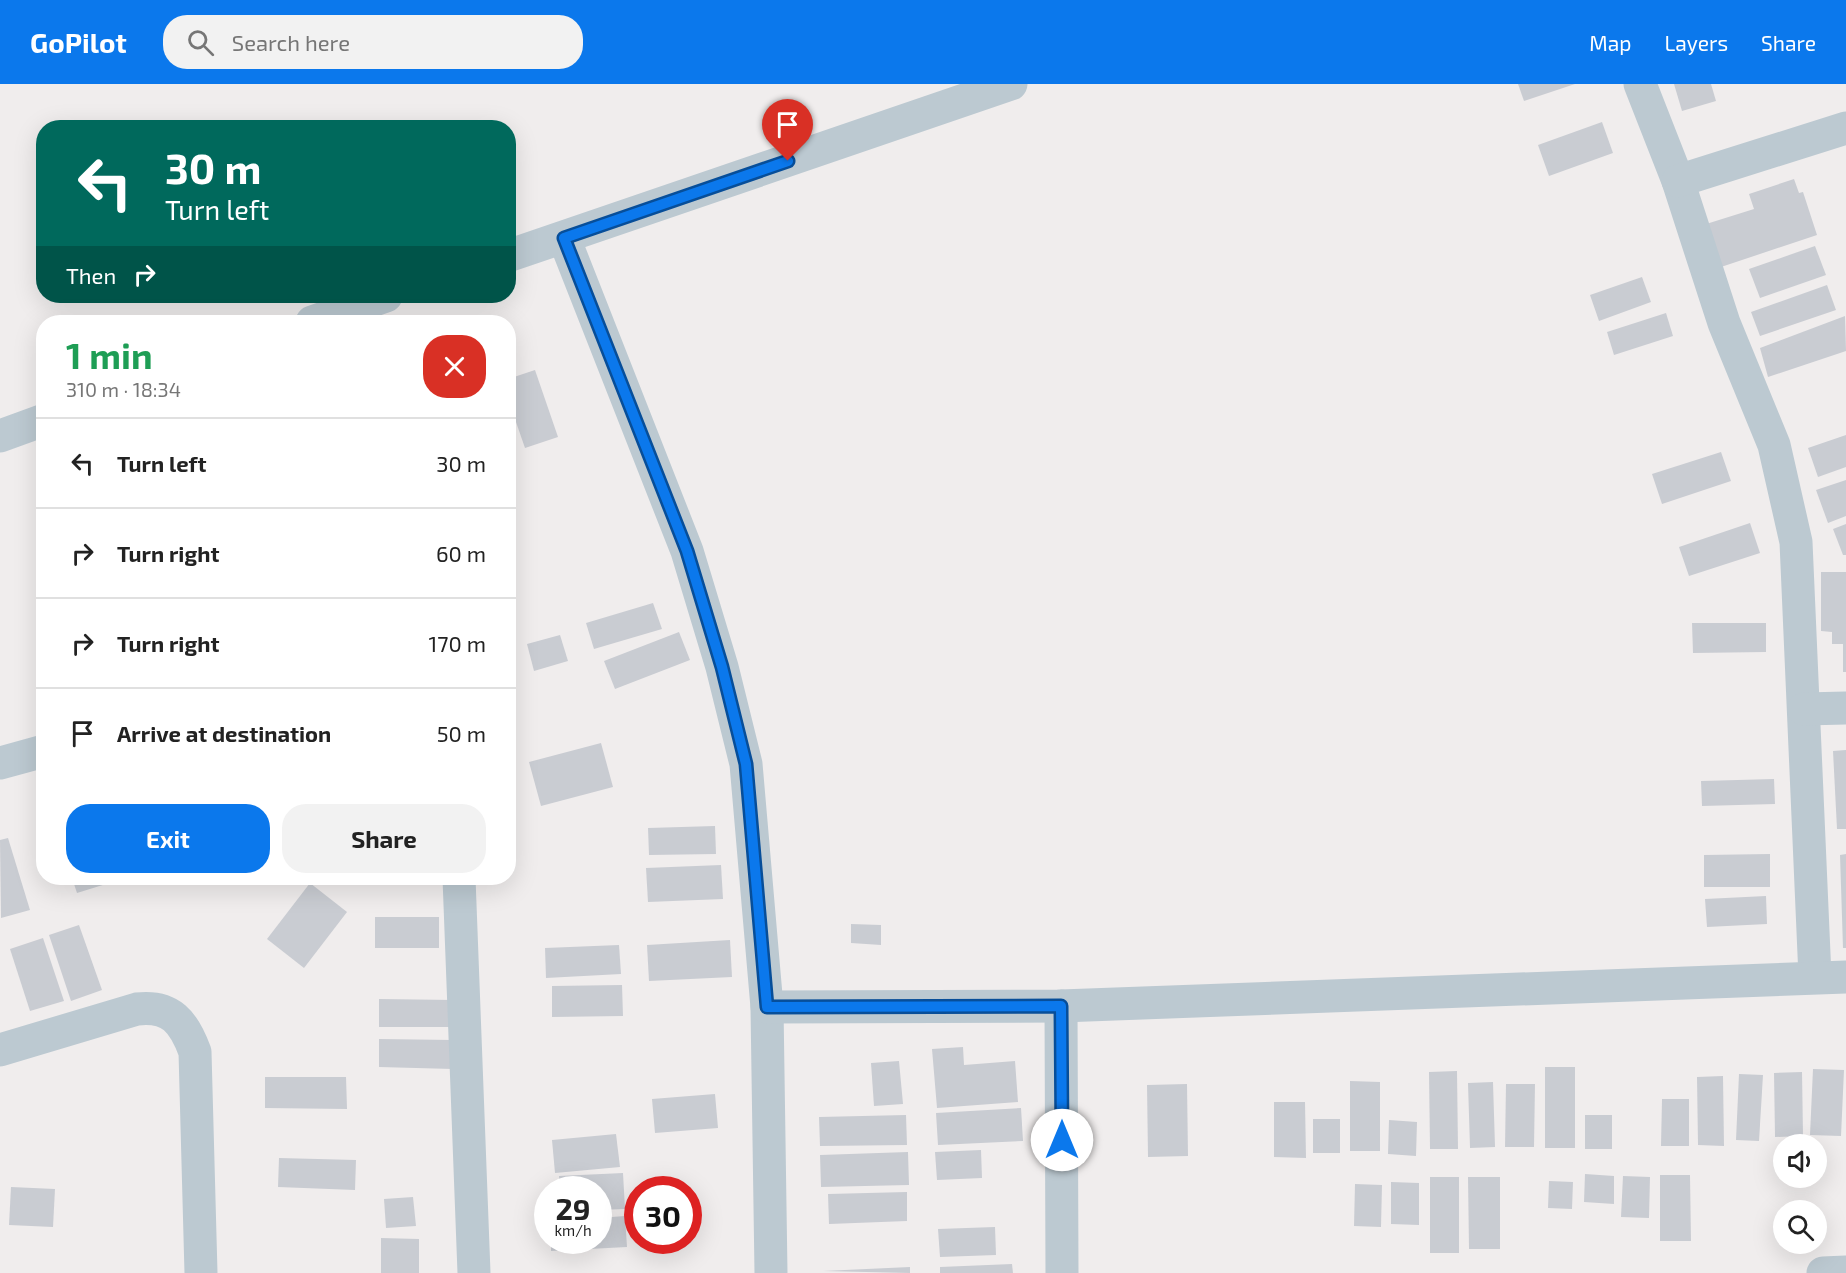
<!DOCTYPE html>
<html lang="en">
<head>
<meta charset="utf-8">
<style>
	:root { --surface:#fff; --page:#f2f2f2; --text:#222; --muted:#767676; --line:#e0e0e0; --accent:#0b78ec }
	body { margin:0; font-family:"Exo 2",sans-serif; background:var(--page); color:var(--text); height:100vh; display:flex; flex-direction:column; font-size:22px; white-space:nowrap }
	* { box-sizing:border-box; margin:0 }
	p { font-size:20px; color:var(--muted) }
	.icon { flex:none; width:33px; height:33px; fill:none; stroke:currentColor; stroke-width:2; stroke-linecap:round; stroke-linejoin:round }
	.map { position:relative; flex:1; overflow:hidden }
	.details { position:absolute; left:36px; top:231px; width:480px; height:570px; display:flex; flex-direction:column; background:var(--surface); border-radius:24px; box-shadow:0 6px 24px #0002 }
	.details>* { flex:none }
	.banner { position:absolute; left:36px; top:36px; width:480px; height:183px; border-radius:24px; box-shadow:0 6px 24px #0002; background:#00695c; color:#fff; overflow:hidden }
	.tools { position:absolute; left:1773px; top:1050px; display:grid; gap:12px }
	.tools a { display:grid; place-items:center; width:54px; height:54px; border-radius:50%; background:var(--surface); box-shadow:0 6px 24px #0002; font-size:30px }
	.speed { position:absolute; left:534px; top:1092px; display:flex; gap:12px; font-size:30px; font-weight:700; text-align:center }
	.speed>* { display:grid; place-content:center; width:78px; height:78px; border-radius:50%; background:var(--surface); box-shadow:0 6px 24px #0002; line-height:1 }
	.speed small { font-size:15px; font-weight:400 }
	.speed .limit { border:9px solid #d22; background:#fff; color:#111 }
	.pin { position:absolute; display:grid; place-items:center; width:51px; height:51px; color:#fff; margin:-62px -26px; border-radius:50% 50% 50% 0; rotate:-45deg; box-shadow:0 0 6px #0007 }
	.pin .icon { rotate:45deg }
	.me { position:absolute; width:66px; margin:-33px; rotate:0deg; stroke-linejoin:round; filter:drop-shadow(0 0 4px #0008) }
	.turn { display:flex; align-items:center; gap:21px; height:126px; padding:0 30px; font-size:27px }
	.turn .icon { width:78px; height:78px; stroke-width:2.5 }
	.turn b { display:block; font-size:42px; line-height:51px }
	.then { display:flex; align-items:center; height:57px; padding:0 30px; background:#0003; gap:12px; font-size:22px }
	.round { display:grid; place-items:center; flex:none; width:63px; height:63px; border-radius:24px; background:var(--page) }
	.summary { display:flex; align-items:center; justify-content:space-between; height:102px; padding:0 30px }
	h1 { font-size:36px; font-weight:700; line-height:45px; color:#1e9e55 }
	.action { display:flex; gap:12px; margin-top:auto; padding:12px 30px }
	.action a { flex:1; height:69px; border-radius:24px; background:var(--accent); color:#fff; font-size:24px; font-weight:700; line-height:69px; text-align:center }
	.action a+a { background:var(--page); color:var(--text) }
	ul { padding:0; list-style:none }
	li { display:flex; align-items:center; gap:18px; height:90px; padding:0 30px; border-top:2px solid var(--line) }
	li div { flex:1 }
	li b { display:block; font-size:22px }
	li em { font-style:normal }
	header { display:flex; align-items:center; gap:36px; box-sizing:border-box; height:84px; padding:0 30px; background:var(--accent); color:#fff }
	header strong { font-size:28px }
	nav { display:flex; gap:33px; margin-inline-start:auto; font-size:21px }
	.search { width:420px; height:54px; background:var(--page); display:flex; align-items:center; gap:15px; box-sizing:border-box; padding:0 21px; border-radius:24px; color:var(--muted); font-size:22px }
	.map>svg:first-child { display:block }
</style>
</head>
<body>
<header>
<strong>GoPilot</strong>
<div class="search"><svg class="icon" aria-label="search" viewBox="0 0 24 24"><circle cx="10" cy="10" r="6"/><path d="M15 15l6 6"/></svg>Search here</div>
<nav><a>Map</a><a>Layers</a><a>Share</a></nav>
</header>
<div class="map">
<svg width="1846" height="1189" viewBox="0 0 1846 1189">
	<rect width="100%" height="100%" fill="#f0eded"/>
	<g fill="#c9ccd2">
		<polygon points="1518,0 1575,0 1524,17"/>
		<polygon points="1674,0 1711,0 1716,17 1682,27"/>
		<polygon points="1602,38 1613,69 1549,92 1538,61"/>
		<polygon points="1794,95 1799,109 1803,108 1817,151 1718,184 1703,141 1754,125 1749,110"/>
		<polygon points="1815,162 1826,191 1760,214 1749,185"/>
		<polygon points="1642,193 1651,218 1599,237 1590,211"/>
		<polygon points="1827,201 1836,226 1760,252 1751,228"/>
		<polygon points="1666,229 1673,252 1614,271 1607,248"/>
		<polygon points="1845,232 1846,267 1768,293 1760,264"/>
		<polygon points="535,286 558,353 525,364 508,315 508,295"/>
		<polygon points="1846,351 1846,383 1818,393 1808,364"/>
		<polygon points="1721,368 1731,397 1662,420 1652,390"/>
		<polygon points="1846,396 1846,432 1828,439 1816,406"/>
		<polygon points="1750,439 1760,469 1689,492 1679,463"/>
		<polygon points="1846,440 1846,471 1843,471 1833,445"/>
		<polygon points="1821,488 1846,488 1846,588 1843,588 1843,560 1832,560 1832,548 1821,547"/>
		<polygon points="653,519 662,545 594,565 586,539"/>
		<polygon points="1692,539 1766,539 1766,568 1693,569"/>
		<polygon points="679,548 690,576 615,605 604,577"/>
		<polygon points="560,551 568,577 534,587 527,560"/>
		<polygon points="601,659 613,703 541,722 529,678"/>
		<polygon points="1846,666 1846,745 1837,745 1833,667"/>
		<polygon points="1774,695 1775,720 1702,722 1701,697"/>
		<polygon points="715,742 716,770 649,771 648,744"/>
		<polygon points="8,754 30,826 1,834 0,756"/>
		<polygon points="1770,770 1770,803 1704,803 1704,771"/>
		<polygon points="1846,770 1846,864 1843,864 1840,771"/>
		<polygon points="721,781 723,815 648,818 646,784"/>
		<polygon points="72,794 104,794 106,800 77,809"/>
		<polygon points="310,799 347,828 304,884 267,855"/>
		<polygon points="1766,812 1767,840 1707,843 1705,815"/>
		<rect x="375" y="833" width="64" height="31"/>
		<polygon points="851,840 881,841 881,861 851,859"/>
		<polygon points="79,841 102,906 71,917 49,851"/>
		<polygon points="43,854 64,917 30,927 10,865"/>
		<polygon points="730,856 732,893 649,897 647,861"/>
		<polygon points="619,861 621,890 546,894 545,864"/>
		<polygon points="622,901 623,932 552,933 552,902"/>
		<polygon points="379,915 454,916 454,943 379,943"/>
		<polygon points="379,955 453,956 453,985 379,983"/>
		<polygon points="963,963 964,981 1015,977 1018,1018 937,1024 932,965"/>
		<polygon points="899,977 903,1020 874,1022 871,979"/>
		<rect x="1545" y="983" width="30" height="81"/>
		<polygon points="1813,985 1844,986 1841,1052 1810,1051"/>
		<polygon points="1457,987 1458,1065 1430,1065 1429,988"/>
		<polygon points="1802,988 1803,1052 1775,1053 1774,989"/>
		<polygon points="1739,990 1763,991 1759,1057 1736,1056"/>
		<polygon points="1723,992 1724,1062 1698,1061 1697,993"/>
		<polygon points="265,993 346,993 347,1025 265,1024"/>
		<polygon points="1350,997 1380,998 1380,1067 1350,1067"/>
		<polygon points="1493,998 1495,1063 1470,1064 1468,999"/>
		<polygon points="1187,1000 1188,1072 1148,1073 1147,1001"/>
		<polygon points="1506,1000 1535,1000 1534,1063 1505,1063"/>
		<polygon points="715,1010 718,1044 655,1049 652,1015"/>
		<polygon points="1662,1015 1689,1015 1689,1062 1661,1062"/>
		<polygon points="1274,1018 1305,1018 1306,1074 1274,1073"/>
		<polygon points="1021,1024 1023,1057 938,1061 936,1029"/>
		<polygon points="906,1031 907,1061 820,1062 819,1033"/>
		<rect x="1585" y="1031" width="27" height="34"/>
		<rect x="1313" y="1035" width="27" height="34"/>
		<polygon points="1389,1036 1417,1038 1416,1072 1388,1070"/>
		<polygon points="616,1050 620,1083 555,1089 552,1056"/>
		<polygon points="981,1066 982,1094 937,1096 935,1068"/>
		<polygon points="908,1068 909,1101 821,1103 820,1071"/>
		<polygon points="279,1074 356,1076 355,1106 278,1103"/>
		<polygon points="623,1089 625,1125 598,1126 598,1106 560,1106 559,1092"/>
		<polygon points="1585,1090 1614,1092 1614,1120 1584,1118"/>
		<polygon points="1660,1091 1690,1091 1691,1157 1660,1157"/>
		<polygon points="1623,1092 1650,1093 1649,1134 1621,1133"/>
		<rect x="1430" y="1093" width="29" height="76"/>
		<polygon points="1468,1093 1500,1093 1500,1165 1469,1165"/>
		<polygon points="1549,1097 1573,1098 1572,1125 1548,1124"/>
		<polygon points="1391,1098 1419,1099 1419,1141 1391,1140"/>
		<polygon points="1355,1100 1382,1101 1381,1143 1354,1142"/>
		<polygon points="11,1103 55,1105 53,1143 9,1141"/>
		<polygon points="907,1108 907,1137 829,1140 828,1110"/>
		<polygon points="413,1113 416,1142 386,1144 384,1115"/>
		<polygon points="625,1132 627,1163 551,1167 551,1156 598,1156 598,1134"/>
		<polygon points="995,1143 996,1171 940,1173 938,1145"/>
		<polygon points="381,1154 419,1155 419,1189 381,1189"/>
		<polygon points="1012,1180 1013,1189 940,1189 940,1183"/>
		<polygon points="910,1183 910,1189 823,1187"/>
	</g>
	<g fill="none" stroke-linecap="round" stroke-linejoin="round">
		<g stroke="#bcc9d1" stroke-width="33">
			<polyline points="1640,0 1678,97 1724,239 1774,361 1796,458 1815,893"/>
			<polyline points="1678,97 1846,44"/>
			<polyline points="564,154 687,467 722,583 746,680 767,923 771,1189"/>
			<polyline points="508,172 1011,0"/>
			<polyline points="312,238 386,212"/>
			<polyline points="0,352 44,336"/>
			<polyline points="1804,625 1846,624"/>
			<polyline points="0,679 44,667"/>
			<polyline points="459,794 474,1189"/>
			<polyline points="1061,922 1062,1189"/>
			<polyline points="767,923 1061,922 1846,893"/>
			<path d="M0,966L137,925C171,921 184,938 195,968L201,1189"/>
			<polyline points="1823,1189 1846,1188"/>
		</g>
	</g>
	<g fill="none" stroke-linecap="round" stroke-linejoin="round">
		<g stroke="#074e99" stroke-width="15">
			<polyline id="route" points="788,77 564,154 687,467 722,583 746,680 767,923 1061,922 1062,1056"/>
		</g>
		<use href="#route" stroke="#0b78ec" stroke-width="10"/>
	</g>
</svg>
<div class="tools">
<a><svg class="icon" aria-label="sound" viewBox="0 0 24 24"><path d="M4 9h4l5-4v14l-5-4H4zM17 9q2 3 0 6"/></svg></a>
<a><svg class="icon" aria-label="search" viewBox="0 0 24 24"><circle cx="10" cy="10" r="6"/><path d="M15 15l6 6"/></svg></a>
</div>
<div class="speed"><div>29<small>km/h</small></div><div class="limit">30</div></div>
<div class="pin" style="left:788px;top:77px;background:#d93025"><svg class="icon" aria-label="arrive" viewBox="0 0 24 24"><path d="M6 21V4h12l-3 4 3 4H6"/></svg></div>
<svg class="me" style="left:1062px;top:1056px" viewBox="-20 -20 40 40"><circle r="19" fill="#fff"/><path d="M0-13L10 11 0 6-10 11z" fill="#0b78ec"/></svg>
<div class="banner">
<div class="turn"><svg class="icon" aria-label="left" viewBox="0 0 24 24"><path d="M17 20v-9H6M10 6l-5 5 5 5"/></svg><div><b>30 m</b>Turn left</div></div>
<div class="then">Then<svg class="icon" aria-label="right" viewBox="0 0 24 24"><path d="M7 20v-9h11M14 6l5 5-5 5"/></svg></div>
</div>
<section class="details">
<div class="summary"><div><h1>1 min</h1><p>310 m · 18:34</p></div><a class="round" style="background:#d93025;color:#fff"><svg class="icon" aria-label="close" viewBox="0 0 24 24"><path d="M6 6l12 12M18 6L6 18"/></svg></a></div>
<ul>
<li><svg class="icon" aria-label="left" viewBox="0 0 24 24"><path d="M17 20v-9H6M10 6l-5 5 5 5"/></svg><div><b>Turn left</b></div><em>30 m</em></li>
<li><svg class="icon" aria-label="right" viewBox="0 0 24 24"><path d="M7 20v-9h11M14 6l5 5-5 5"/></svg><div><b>Turn right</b></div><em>60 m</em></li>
<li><svg class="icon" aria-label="right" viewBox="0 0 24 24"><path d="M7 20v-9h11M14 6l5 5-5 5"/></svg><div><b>Turn right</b></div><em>170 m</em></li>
<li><svg class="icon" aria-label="arrive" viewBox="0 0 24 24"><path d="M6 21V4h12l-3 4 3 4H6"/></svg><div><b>Arrive at destination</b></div><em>50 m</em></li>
</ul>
<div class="action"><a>Exit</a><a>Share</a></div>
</section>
</div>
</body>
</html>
